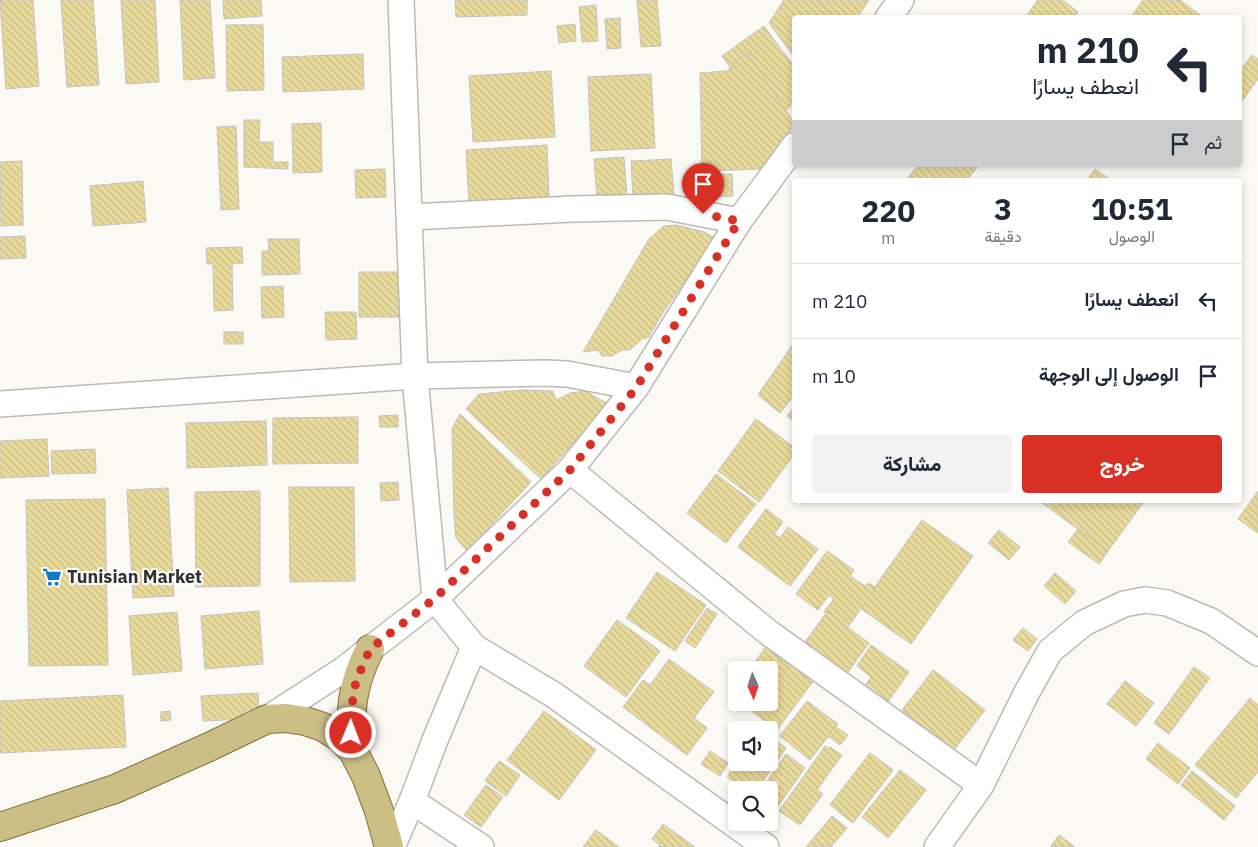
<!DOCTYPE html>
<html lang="ar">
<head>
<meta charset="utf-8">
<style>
	:root { --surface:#fff; --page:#f2f2f3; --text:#1f2937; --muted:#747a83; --line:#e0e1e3; --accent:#d93025 }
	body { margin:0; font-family:"IBM Plex Sans",Vazirmatn,sans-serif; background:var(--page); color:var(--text); direction:rtl; height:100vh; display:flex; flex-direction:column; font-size:19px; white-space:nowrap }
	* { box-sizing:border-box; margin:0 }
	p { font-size:16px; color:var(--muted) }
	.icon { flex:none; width:28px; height:28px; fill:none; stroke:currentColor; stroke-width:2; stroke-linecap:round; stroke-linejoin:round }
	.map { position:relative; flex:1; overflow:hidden; direction:ltr }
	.drawer { position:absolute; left:792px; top:178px; width:450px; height:325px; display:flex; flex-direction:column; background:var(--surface); border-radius:5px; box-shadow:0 2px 8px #0003; direction:rtl }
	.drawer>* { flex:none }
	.hud { position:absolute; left:792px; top:15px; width:450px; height:152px; border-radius:5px; box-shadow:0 2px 8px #0003; direction:rtl; background:#fff; color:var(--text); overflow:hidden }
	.needle { width:32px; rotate:177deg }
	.buttons { position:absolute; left:728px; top:661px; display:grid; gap:10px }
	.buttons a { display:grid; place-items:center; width:50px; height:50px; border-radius:5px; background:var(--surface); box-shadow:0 2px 8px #0003; font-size:25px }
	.pin { position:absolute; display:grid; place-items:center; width:42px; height:42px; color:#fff; margin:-51px -21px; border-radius:50% 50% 50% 0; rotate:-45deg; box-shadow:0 0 5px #0007 }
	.pin .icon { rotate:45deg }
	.me { position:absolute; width:55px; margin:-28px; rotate:1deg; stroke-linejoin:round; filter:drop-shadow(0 0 4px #0008) }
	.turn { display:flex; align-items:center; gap:18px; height:105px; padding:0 20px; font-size:22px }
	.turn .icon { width:65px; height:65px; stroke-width:2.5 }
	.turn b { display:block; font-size:35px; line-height:42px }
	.then { display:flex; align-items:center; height:48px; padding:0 20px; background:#0003; gap:10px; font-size:19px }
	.eta { display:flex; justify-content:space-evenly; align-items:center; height:85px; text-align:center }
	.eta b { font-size:30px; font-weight:800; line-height:35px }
	.primary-button { display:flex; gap:10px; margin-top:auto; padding:10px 20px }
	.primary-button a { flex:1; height:58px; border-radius:5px; background:var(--accent); color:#fff; font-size:20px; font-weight:800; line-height:58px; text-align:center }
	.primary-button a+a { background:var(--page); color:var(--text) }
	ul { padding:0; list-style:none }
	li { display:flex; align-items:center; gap:15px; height:75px; padding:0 20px; border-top:1px solid var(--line) }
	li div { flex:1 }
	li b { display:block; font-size:19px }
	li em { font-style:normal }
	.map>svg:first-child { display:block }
</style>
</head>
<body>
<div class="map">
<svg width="1258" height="847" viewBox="0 0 1258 847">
	<defs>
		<pattern id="building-back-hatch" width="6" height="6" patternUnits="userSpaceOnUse" patternTransform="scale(1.25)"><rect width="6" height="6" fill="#e9db9c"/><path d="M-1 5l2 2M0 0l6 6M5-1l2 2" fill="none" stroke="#c8bc87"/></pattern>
	</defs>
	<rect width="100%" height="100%" fill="#faf9f4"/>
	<g fill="url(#building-back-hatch)" stroke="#c3c2be">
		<polygon points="0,0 33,0 39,86 6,89"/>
		<polygon points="61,0 93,0 99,85 67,87"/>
		<polygon points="121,0 155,0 159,82 126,84"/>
		<polygon points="180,0 210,0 215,78 184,80"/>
		<polygon points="223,0 261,0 262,16 224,19"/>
		<polygon points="455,0 527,0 527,15 456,17"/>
		<polygon points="637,0 657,0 661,46 641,47"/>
		<polygon points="784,0 816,0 835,18 795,18 795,58 769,23"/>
		<polygon points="816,0 869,0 857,18 835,18"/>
		<polygon points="1038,0 1063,0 1078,12 1074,18 1025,18"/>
		<polygon points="1143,0 1180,0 1204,18 1130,18"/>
		<polygon points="596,5 598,41 582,42 579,7"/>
		<polygon points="620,18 621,48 607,49 605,19"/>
		<polygon points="575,24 576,41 559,43 557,26"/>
		<polygon points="226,25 263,25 264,90 227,91"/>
		<polygon points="764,26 795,68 795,100 773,127 722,56"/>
		<polygon points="747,52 795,124 762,169 702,171 700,73 727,71"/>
		<polygon points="363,54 364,89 283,92 282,57"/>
		<polygon points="1252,55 1258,59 1258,79 1240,104 1240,71"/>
		<polygon points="551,71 555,137 473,142 469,76"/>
		<polygon points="651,74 655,148 591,151 588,77"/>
		<polygon points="244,120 260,120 259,142 273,142 273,162 288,162 288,169 244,167"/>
		<polygon points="321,123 322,172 293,173 292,124"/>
		<polygon points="236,126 239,209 221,210 217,127"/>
		<polygon points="547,145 549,200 469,204 466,150"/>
		<polygon points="624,157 627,197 597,198 594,159"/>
		<polygon points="671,159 674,194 633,197 631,161"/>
		<polygon points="22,161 23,225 1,226 0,162"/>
		<polygon points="918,165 979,165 967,180 906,180"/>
		<polygon points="385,169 386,197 356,198 355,170"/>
		<polygon points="1095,169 1111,180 1087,180"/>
		<polygon points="732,174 733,196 699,197 698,175"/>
		<polygon points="143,181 146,222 93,226 90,186"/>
		<polygon points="677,225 704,232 715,238 662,314 648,338 643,338 630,350 622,350 612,356 602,356 598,350 583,352 649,239 664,226"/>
		<polygon points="25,236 26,258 0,259 0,237"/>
		<polygon points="268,239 299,239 300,274 262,275 262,251 269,251"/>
		<polygon points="242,247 243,263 232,264 233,310 214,311 213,264 207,264 206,248"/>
		<rect x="359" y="272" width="40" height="45"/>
		<polygon points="283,286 284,317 262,318 261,287"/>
		<polygon points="325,312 356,312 357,339 326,340"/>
		<rect x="224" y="332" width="19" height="12"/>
		<polygon points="795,341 795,394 780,413 758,395"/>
		<polygon points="522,390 553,391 556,400 571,393 585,391 608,404 541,479 466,409 479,394"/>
		<polygon points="795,406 795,422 787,416"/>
		<polygon points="460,414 531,482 467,551 456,538 454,515 452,429"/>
		<polygon points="398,415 398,427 380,427 379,416"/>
		<polygon points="358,417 358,463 273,464 273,418"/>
		<polygon points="756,419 795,448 795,453 759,502 718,471"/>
		<polygon points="266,421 267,465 187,468 186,423"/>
		<polygon points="47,439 49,476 0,478 0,441"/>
		<polygon points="95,449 96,473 52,474 51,451"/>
		<polygon points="716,474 756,504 726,543 687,513"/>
		<polygon points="398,482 399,500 381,501 380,483"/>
		<polygon points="289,487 354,487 355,581 290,582"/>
		<polygon points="168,488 174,596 133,598 127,490"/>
		<polygon points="260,491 260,586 196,587 195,492"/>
		<polygon points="1258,491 1258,533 1238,519"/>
		<polygon points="105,499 108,665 29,666 26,500"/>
		<polygon points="1038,500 1138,500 1143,503 1108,551"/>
		<polygon points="766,509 783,522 774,534 780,538 788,527 818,549 790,586 738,547"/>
		<polygon points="922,520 973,556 911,644 860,608"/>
		<polygon points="1078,529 1108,551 1099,564 1068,542"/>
		<polygon points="999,530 1020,547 1009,560 988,543"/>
		<polygon points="827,551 854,570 850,576 865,586 869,583 876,588 847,628 824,612 834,599 829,595 818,610 796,594"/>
		<polygon points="657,572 706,605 675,651 626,618"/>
		<polygon points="1055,573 1076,591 1065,604 1044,586"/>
		<polygon points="707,608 717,614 695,648 685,641"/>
		<polygon points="259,611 263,664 205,669 201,616"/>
		<polygon points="177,612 182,671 133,675 129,616"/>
		<polygon points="827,612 869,643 845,676 803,645"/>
		<polygon points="617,620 660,651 626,697 584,666"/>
		<polygon points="1023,628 1037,639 1028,651 1013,640"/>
		<polygon points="767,645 814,680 777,730 739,702 769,702 769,670 749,670"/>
		<polygon points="871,645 909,672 883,709 860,693 871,677 857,666"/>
		<polygon points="669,659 714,692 694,718 707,728 687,755 623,707 643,680 650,685"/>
		<polygon points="1194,667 1210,678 1169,734 1154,723"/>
		<polygon points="933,670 985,710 954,750 902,710"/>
		<polygon points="1125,681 1154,703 1136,726 1107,704"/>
		<polygon points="736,687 736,701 730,696"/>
		<polygon points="258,693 259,710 245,711 246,719 203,721 201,696"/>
		<polygon points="123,695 126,747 0,753 0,701"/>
		<polygon points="1250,698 1258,705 1258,772 1236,798 1195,765"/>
		<polygon points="807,701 838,724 810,760 780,736"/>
		<polygon points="170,711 171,720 161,721 161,712"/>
		<polygon points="544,711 596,750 559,800 507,760"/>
		<polygon points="835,726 848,735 840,745 828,736"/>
		<polygon points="769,736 786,748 757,790 746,790 727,777 737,762 769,762"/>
		<polygon points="1158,743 1190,768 1178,784 1146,759"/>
		<polygon points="825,746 829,749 830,747 842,755 817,790 823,794 800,825 779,811"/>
		<polygon points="710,751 728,763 720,776 701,764"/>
		<polygon points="870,753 893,770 853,823 830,805"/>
		<polygon points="786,754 805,768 776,809 769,805 769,790 761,790"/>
		<polygon points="499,761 520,775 506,796 485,781"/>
		<polygon points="900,770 926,790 888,838 862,817"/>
		<polygon points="1192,771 1235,806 1224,820 1181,785"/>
		<polygon points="486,785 503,797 481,827 464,815"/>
		<polygon points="832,816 847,828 831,847 806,847"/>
		<polygon points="663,824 695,847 658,847 660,845 652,839"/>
		<polygon points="596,830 619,847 583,847"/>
		<polygon points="1059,835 1075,847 1050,847"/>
	</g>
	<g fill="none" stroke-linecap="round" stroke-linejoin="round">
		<g stroke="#bbbab5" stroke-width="28">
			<g id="minor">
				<polyline points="401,0 415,376 435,599 474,647 554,695 766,847"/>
				<polyline points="888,18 901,0"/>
				<polyline points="410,217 572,209 667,207 739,221"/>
				<polyline points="0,404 415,376 546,373 567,374 636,387"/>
				<polyline points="570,470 769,633 981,785"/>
				<polyline points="267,719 343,670 435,599 570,470 636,387 739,221 795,145"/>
				<polyline points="412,801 481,847"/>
				<polyline points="392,847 412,801 435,740 474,647"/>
				<polyline points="937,847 981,785 1027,692 1050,651 1084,623 1124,604 1145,600 1167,603 1211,621 1258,653"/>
			</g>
		</g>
		<g stroke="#7f7233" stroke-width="30">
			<g id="major">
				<path d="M353,751C349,712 352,684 370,649"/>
				<polyline points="0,827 115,789 209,747 267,719 286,718 305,721 323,727 339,737 353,751 366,776 379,811 389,847"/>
			</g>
		</g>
		<use href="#minor" stroke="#fff" stroke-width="25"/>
		<use href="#major" stroke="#cbbf86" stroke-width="28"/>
	</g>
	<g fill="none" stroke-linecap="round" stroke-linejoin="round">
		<polyline stroke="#d93025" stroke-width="9" stroke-dasharray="0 16.2" points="351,733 350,716 356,681 370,649 434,599 570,470 636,388 739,221 703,214"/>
	</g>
	<defs>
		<g id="supermarket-bare" transform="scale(1.5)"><path d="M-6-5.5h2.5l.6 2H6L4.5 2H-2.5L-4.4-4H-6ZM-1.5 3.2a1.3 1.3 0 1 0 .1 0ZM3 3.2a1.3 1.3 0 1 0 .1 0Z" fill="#0c7ac4" stroke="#fff" stroke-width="2.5" paint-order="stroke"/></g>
	</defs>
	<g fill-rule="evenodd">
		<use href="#supermarket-bare" x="52" y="577"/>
	</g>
	<g text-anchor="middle" stroke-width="4" stroke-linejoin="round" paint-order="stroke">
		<g font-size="18" font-weight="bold" fill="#30302e" stroke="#fff" text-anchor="start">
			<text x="67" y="583">Tunisian Market</text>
		</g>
	</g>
</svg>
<div class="buttons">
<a><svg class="needle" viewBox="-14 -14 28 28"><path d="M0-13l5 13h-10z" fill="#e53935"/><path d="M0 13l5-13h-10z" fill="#747a83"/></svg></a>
<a><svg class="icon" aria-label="sound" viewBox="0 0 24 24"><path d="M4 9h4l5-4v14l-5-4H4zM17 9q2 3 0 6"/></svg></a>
<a><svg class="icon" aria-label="search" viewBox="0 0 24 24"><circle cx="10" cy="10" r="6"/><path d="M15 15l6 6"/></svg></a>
</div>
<div class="pin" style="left:703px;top:214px;background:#d93025"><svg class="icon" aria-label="arrive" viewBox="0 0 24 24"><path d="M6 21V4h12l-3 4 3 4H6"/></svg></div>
<svg class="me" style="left:351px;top:733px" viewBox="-20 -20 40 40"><circle r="17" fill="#d93025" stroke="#fff" stroke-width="3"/><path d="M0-11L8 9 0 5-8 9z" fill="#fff"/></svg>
<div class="hud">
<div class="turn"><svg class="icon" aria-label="left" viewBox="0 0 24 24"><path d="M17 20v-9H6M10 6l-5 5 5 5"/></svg><div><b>210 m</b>انعطف يسارًا</div></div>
<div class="then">ثم<svg class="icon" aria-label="arrive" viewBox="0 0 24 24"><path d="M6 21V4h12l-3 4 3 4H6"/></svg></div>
</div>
<section class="drawer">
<div class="eta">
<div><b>10:51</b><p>الوصول</p></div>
<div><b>3</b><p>دقيقة</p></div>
<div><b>220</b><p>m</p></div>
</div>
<ul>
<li><svg class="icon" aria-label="left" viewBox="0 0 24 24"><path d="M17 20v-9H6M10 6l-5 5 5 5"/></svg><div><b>انعطف يسارًا</b></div><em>210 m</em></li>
<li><svg class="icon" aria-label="arrive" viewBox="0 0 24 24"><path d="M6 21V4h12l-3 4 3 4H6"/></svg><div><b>الوصول إلى الوجهة</b></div><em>10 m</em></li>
</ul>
<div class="primary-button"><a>خروج</a><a>مشاركة</a></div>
</section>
</div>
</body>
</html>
